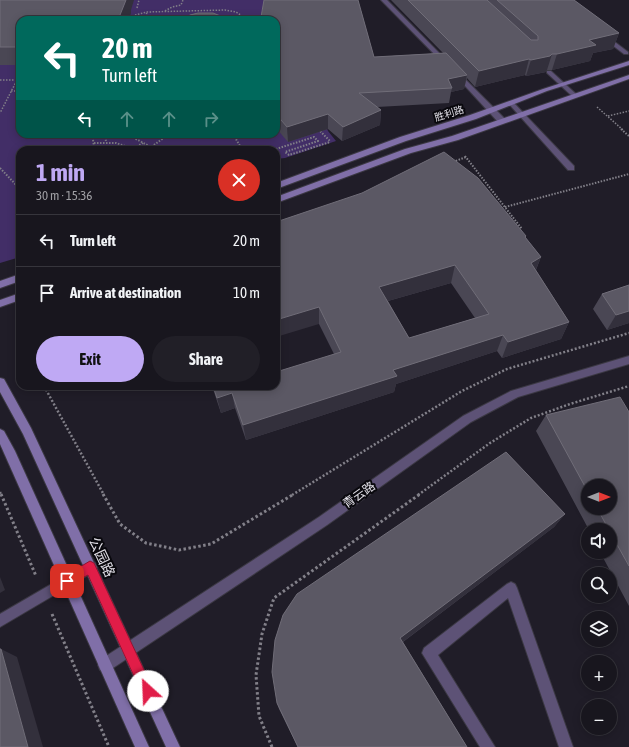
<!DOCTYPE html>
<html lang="en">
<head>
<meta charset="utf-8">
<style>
	:root { --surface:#18161e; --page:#211f27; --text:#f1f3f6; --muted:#9f9fa4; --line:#36353c; --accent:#bfa9f4 }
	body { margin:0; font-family:"Asap Condensed","Noto Sans SC",sans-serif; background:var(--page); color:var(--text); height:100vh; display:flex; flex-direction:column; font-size:15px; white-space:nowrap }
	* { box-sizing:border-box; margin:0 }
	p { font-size:13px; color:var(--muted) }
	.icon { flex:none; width:22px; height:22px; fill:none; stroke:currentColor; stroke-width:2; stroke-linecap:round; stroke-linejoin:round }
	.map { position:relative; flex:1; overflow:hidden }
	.side { position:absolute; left:16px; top:146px; width:264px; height:244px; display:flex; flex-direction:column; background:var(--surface); border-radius:12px; box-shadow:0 2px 10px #0003,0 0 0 1px var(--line) }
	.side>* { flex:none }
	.guide { position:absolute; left:16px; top:16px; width:264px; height:122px; border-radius:12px; box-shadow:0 2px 10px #0003,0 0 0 1px var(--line); background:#00695c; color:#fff; overflow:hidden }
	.needle { width:26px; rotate:90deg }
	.fabs { position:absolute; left:581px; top:479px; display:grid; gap:8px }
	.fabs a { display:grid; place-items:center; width:36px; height:36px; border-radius:50%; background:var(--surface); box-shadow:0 2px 10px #0003,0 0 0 1px var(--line); font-size:20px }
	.pin { position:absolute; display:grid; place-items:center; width:34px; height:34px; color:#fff; margin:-17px; border-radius:8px; box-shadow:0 2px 6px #0006 }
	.me { position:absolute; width:44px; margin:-22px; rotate:335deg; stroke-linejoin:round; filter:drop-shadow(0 0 3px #0008) }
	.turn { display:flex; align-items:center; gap:14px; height:84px; padding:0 20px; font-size:18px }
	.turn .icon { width:52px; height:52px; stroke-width:2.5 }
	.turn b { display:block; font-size:28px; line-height:34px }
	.lanes { display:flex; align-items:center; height:38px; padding:0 20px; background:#0003; justify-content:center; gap:20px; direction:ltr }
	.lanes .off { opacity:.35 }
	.round { display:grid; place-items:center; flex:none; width:42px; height:42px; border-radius:21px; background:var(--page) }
	.summary { display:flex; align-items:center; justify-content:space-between; height:68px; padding:0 20px }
	h1 { font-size:24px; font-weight:700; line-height:30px; color:var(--accent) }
	.button { display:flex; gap:8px; margin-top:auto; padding:8px 20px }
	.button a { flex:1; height:46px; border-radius:24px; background:var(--accent); color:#111; font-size:16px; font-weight:700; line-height:46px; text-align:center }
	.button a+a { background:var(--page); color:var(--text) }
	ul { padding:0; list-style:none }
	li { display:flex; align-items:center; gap:12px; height:52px; padding:0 20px; border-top:1px solid var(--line) }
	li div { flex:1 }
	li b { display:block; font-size:15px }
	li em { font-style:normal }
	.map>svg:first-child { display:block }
</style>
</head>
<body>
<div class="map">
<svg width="629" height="747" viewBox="0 0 629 747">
	<rect width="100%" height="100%" fill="#201d28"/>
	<path fill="#422e67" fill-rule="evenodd" d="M0,0H358V18L317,105L328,131L336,141L285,158L276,159V150H20V257L0,263ZM20,20H276V134H20Z"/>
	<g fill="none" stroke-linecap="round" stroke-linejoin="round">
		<g stroke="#3b3843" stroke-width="2">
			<g id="lane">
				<polygon points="381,0 387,0 448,62 448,64 444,64"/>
				<polygon points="603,36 607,36 628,52 628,54 624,54 603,38"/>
				<polygon points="547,71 551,71 576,94 576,96 572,96 547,73"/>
				<polygon points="455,73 459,73 505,119 505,123 499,123 455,75"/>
				<polygon points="511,101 513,102 574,166 574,170 568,170 509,104 508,103"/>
			</g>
		</g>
		<g stroke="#3b3843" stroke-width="2">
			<g id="street">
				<polygon points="629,356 629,364 518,397 471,422 327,525 110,670 105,672 100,670 98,665 100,660 319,517 463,416 511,391"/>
				<polygon points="91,561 95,563 97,567 95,571 0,627 0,614"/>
				<polygon points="511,582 515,584 517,588 573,747 559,747 508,598 438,655 495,747 480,747 422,653 424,648 507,584"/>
			</g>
		</g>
		<g stroke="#3b3843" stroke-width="2">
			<g id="secondary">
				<polygon points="629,61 629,65 547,91 476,119 406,141 276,189 276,183 400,137 470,115 543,89"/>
				<polygon points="629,75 629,79 458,140 411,153 276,203 276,197 405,149 452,136"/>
				<polygon points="20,274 20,281 0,288 0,281"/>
				<polygon points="20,293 20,300 0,307 0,300"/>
				<polygon points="0,378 4,379 31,428 180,747 166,747 23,434 0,392"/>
				<polygon points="0,429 4,431 15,451 149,747 135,747 0,444"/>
			</g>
		</g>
		<g stroke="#828089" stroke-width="1.5" stroke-dasharray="1.5 1.5" stroke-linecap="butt">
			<polyline points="137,8 139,0"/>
			<polyline points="165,11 172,7 181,5 183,0"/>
			<polyline points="135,15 147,12 225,10 236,12 248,20"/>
			<polyline points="145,20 147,12"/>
			<polyline points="0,80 17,80 0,113"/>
			<polyline points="11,91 20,91"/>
			<polyline points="597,107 623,130"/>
			<polyline points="608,116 629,111"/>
			<polyline points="318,129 319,130"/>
		</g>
		<g stroke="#828089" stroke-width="2" stroke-dasharray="1.5 1.5" stroke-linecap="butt">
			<polyline points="318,129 330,141"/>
			<polyline points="621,129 629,136"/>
			<polyline points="92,134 94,146 98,150"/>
			<polyline points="104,134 106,141"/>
			<polyline points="140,134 134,138 151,147 168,135 166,134"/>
			<polyline points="233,134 240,146 237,150"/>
			<polyline points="94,143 116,143 137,150"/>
			<polyline points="240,146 276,149 314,137 318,141 285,152 289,155 330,142"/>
			<polyline points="134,148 143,143"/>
			<polyline points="465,156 522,229"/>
			<polyline points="453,162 466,157"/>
			<polyline points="0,168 20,189"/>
			<polyline points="505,207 629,174"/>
		</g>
		<g stroke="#828089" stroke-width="2.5" stroke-dasharray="2 2" stroke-linecap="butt">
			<polyline points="44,386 104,495"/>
			<polyline points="0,492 1,495"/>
			<polyline points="292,495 462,391 507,369 629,333"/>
			<polyline points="418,495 490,443 531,418 570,404 629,386"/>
		</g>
		<g stroke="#828089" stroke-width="3" stroke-dasharray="2.5 2.5" stroke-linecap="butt">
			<polyline points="1,494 36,576"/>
			<polyline points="103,494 120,524 146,543 179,550 211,544 294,494"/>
			<polyline points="52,614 109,747"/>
			<polyline points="272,747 259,716 256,675 262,634 274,598 420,494"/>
		</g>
		<use href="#lane" fill="#5d5276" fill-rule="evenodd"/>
		<use href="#street" fill="#5d5276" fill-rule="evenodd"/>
		<use href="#secondary" fill="#806fa8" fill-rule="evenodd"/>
	</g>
	<g fill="#4a4754" fill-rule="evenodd">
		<polygon points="0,0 131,10 131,13 20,20 20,65 0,65"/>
		<polygon points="264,0 358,0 374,57 443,53 391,0 574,0 619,33 613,49 593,53 590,61 552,70 547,70 546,72 526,76 525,75 475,87 467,78 464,89 451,92 449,103 377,107 381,110 380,125 342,141 328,129 288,142 276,128 276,20 181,20 190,15 198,13 213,13 223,17 261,17"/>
		<path d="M276,222L526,236V238L541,257L536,270L569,322L561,339L502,358L497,351L396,384L394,392L246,440L235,408L221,413L212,386H276L334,354L319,324ZM451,283L475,318L409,338L388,301Z"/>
		<polygon points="629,285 629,323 607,330 593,309 602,294"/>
		<path d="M629,412V606L600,552H610V530H589L536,431L546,415ZM588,486L610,508H588Z"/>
		<polygon points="565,514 554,527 403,642 467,747 298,747 279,709 277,703"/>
	</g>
	<g fill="#33303c">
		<polygon points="126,0 134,0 131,10 131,13 129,20 118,20"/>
		<polygon points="619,33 613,49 593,53 590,61 552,70 557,54 589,40"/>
		<polygon points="552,54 547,70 546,72 526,76 531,60"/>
		<polygon points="529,59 525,75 475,87 479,71"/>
		<polygon points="467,75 464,89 451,92 452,88 448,79"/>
		<polygon points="381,110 380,125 342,141 343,127"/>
		<polygon points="328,114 328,129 288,142 287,127"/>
		<polygon points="541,257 534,274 531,263"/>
		<polygon points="455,265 451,283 377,304 379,287"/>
		<polygon points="319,307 319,324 276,337 276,320"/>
		<polygon points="629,311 629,323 607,330 616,315"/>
		<polygon points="569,322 561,339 502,358 508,342"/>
		<polygon points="503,335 497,351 396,384 394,392 246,440 243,425 393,370"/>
		<polygon points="232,393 235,408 221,413 217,398"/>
		<polygon points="565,514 554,527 396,647 400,638"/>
		<polygon points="0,577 5,590 0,593"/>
		<polygon points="1,649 17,657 43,747 28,747"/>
	</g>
	<g fill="#5b5864" stroke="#706d78" fill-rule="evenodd">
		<polygon points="0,0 126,0 118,20 20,20 20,47 0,47"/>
		<polygon points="264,0 358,0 374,57 446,53 467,75 448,79 452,88 359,93 381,110 343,127 328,114 287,127 276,114 276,20 181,20 190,15 198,13 213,13 223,17 261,17"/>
		<polygon points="408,0 487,0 531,40 538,40 538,36 497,0 574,0 619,33 589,40 596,45 557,54 552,54 550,56 531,60 529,59 479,71"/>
		<path d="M444,152L478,178L526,236L525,237L541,257L531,263L569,322L508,342L503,335L393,370L397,376L243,425L232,393L217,398L213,386H276V372L341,352L319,307L276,320V222L362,193ZM455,265L489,314L409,338L379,287Z"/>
		<polygon points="629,285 629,311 616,315 602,294"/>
		<polygon points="620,397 629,412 629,566 610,532 610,530 609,530 597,508 610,508 610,486 588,486 588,492 546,415"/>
		<polygon points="506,452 565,514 400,638 467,747 298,747 277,703 272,672 275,640 283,615 297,594"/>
		<polygon points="0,649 1,649 28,747 0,747"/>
	</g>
	<polygon fill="#e11d48" stroke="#92132f" points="90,561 94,563 152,687 154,691 152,696 148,697 143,696 88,575 67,586 63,585 62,581 63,577"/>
	<g text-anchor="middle" stroke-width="4" stroke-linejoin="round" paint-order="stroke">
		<g font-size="10" fill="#e1dfe7" stroke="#09080d">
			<text transform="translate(449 113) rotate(-17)" y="4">胜利路</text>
		</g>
		<g font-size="12" fill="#e1dfe7" stroke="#09080d">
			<text transform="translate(359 495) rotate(-35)" y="4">青云路</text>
		</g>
		<g font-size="14" fill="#e1dfe7" stroke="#09080d">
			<text transform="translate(102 557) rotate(65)" y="5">公园路</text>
		</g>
	</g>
</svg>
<div class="fabs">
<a><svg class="needle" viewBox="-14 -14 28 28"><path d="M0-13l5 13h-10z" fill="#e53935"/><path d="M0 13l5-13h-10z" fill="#9f9fa4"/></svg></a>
<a><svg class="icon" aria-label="sound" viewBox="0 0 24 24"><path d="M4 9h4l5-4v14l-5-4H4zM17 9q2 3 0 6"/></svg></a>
<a><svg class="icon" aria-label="search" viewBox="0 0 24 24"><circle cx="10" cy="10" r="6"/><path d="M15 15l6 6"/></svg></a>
<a><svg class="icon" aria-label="layers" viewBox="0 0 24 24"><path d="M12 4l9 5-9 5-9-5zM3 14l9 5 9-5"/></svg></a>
<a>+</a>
<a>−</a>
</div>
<div class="pin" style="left:67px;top:581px;background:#d93025"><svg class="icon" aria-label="arrive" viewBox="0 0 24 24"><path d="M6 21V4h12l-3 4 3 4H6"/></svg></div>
<svg class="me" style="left:148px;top:691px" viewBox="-20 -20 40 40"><circle r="19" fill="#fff"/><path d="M0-13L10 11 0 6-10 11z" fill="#e11d48"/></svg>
<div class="guide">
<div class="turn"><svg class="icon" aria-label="left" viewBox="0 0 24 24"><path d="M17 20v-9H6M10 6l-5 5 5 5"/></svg><div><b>20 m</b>Turn left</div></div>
<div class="lanes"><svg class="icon" aria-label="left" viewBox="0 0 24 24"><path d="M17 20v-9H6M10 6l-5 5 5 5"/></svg><svg class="icon off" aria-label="ahead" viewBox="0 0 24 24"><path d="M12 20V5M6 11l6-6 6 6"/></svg><svg class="icon off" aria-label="ahead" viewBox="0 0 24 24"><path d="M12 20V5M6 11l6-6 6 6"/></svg><svg class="icon off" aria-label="right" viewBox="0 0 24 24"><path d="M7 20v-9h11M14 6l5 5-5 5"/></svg></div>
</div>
<section class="side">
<div class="summary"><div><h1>1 min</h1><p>30 m · 15:36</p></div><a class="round" style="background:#d93025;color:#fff"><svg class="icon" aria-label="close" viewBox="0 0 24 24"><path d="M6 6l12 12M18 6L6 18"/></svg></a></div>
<ul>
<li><svg class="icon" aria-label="left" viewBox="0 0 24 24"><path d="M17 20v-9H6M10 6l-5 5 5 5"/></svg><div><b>Turn left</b></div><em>20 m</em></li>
<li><svg class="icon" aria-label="arrive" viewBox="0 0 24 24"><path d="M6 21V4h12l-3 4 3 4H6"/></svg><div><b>Arrive at destination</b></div><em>10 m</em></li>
</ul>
<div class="button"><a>Exit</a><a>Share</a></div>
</section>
</div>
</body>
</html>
